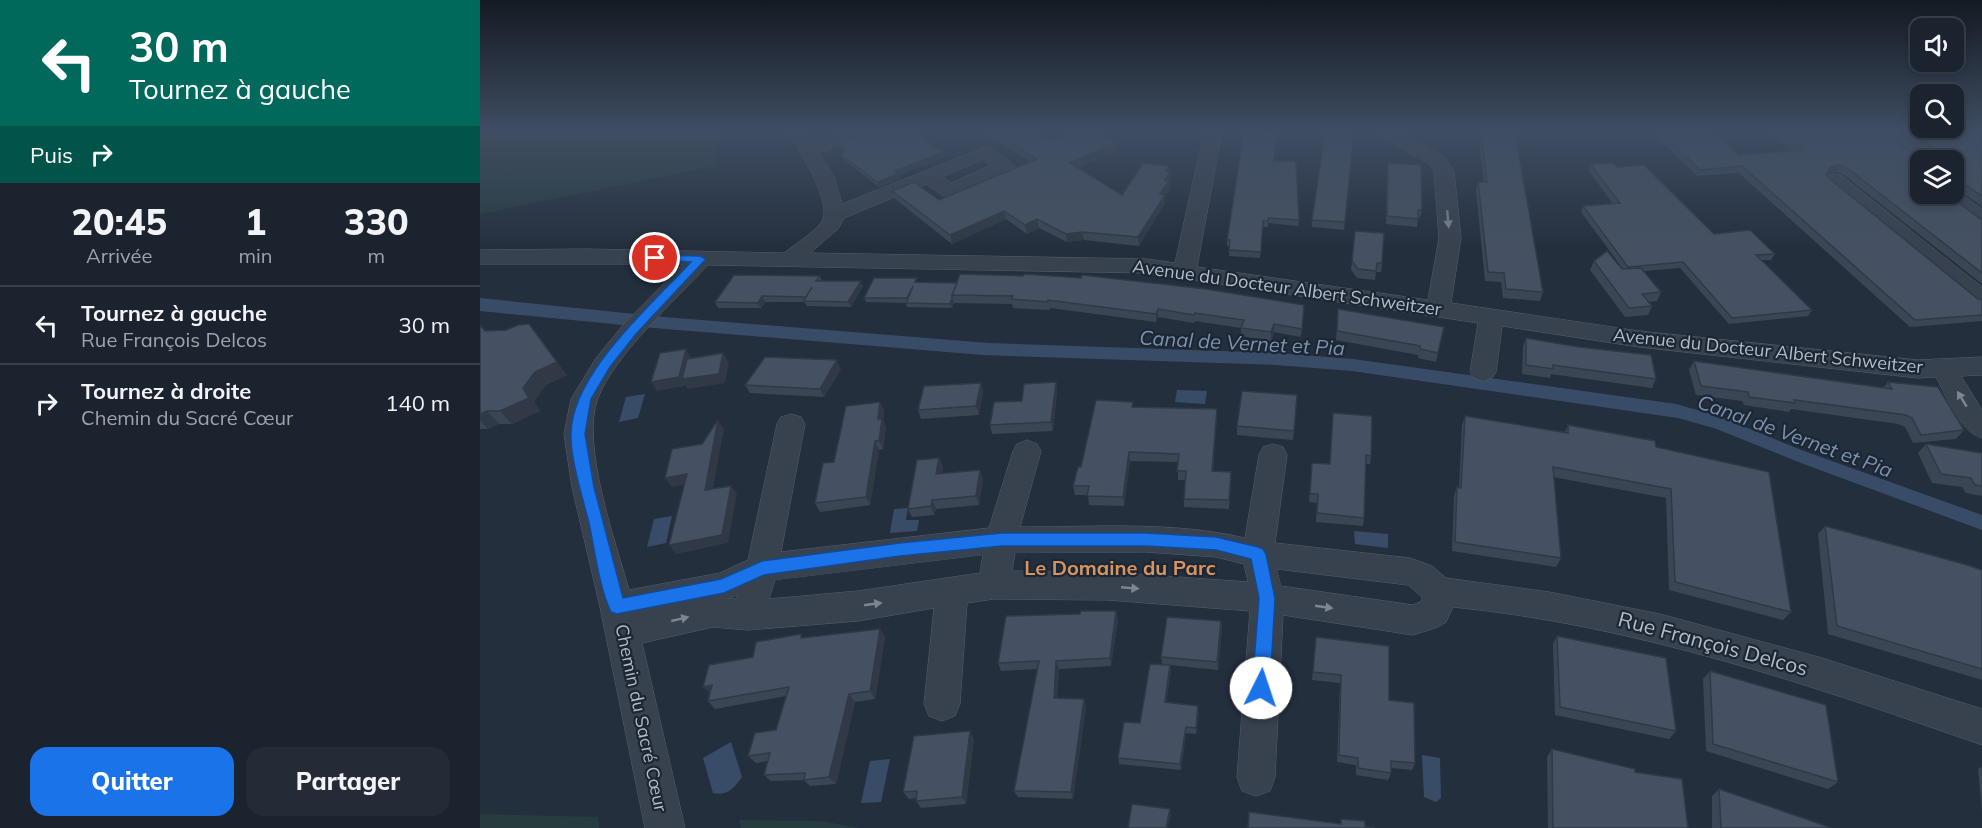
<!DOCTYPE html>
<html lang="fr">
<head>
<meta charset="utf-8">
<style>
	:root { --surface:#1b232e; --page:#242b36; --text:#f1f3f6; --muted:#a0a4aa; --line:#39404a; --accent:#1a73e8 }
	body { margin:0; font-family:Mulish,sans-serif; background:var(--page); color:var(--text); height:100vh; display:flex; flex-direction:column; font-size:22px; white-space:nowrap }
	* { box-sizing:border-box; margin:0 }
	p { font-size:20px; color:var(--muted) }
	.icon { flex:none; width:33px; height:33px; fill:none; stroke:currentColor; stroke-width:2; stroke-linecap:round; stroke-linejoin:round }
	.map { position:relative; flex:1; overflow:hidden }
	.drawer { display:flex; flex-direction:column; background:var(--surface); width:480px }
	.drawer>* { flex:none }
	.top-card { background:#00695c; color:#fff; overflow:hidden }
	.fabs { position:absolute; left:1430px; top:18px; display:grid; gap:12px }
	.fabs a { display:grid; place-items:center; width:54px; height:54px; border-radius:12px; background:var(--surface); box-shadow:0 3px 9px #0003,0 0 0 2px var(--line); font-size:30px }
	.pin { position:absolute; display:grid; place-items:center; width:51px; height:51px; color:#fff; margin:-26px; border:3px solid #fff; border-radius:50%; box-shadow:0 2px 6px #0007 }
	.me { position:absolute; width:66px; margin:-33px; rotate:4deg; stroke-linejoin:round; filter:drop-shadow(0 0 4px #0008) }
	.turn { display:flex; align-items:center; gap:21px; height:126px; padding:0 30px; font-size:27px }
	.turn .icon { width:78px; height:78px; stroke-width:2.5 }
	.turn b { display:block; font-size:42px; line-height:51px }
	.then { display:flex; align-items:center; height:57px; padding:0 30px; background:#0003; gap:12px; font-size:22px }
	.eta { display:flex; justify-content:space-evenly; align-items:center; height:102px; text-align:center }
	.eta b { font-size:36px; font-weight:800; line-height:42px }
	.button { display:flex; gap:12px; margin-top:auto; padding:12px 30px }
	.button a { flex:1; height:69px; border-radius:18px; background:var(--accent); color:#fff; font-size:24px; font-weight:800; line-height:69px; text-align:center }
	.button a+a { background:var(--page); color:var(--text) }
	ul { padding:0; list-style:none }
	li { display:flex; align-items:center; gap:18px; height:78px; padding:0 30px; border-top:2px solid var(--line) }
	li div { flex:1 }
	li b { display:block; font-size:22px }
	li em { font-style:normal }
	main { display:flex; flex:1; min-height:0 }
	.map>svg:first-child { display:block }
</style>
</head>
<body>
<main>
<section class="drawer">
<div class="top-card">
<div class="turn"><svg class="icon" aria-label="left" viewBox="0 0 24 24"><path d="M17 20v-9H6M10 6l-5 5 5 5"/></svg><div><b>30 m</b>Tournez à gauche</div></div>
<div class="then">Puis<svg class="icon" aria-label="right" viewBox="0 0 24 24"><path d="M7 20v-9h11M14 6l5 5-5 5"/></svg></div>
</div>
<div class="eta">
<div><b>20:45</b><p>Arrivée</p></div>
<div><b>1</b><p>min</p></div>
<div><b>330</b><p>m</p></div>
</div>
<ul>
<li><svg class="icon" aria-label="left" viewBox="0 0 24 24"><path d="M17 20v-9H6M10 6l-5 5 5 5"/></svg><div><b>Tournez à gauche</b><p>Rue François Delcos</p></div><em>30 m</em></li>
<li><svg class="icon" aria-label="right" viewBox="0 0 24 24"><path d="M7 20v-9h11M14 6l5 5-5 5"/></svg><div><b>Tournez à droite</b><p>Chemin du Sacré Cœur</p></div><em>140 m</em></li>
</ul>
<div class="button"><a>Quitter</a><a>Partager</a></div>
</section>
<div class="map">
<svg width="1502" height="828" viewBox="0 0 1502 828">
	<rect width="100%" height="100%" fill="#242f3e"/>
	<g fill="#263c3f">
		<polygon points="0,132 240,132 235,166 0,214"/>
		<polygon points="0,814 118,817 119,828 0,828"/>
		<polygon points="259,820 341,821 379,828 261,828"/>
	</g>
	<g fill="#394c67">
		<polygon points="0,298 184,317 509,343 797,353 873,359 1196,404 1238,416 1324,451 1502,515 1502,530 1321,463 1234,428 1198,418 872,371 796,365 503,355 174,328 0,311"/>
		<polygon points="697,390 727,391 725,404 695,402"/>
		<polygon points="165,394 158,418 139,422 146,397"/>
		<polygon points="428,508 426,520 439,520 437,531 410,533 414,509"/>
		<polygon points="192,516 186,543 167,547 174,519"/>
		<polygon points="874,531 908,534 908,548 875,544"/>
		<path d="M251,742L262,777C254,788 248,796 233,793L223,758Z"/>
		<polygon points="942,755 960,758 961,798 956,802 944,797"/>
		<polygon points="410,759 401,802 381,803 390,761"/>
	</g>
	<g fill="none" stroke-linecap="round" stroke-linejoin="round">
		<g stroke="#565f6c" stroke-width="1">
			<g id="street">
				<path d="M308,132H326L333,143L362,132H390L387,136L339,153L354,176L362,204L505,147L512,149L535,166L532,170L469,197L462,195L446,184L364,218L358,229L330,253L667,259L695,263L724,132H742L717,267L948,300L959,238L954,171L949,164L894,132H918L963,156L974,171L981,238L971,303L1159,331L1438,360L1502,357V375L1481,376L1502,410V438C1479,431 1467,397 1456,377L1438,378L1159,347L1022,326L1016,372L1012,378L1003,381L994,378L990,372L998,323L667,273L228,265C196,299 134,356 118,398C100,443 136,543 149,590L240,573L268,560L297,424L301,417L311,414L321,417L325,424L301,552L509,528L533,451L537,444L547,440L557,444L561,451L540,527C615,527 692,521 765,538L779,455L783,447L793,444L803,447L807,455L795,543L930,558L952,566L966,578L1069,592L1180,614L1342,658L1502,709V745C1331,685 1155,625 973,607L966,622L958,627L933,635L803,615L795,777L790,791L776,796L762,791L757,777L770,611L628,600L514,599L487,603L480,704L475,716L462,721L449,716L444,704L454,608L378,621L268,630L233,627L162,643L205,828H165L120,607L92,487L84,434L91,399L116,358L143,325L203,264H0V250L106,249L304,253C315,244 332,234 341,223C355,205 318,149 308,132ZM503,160L511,165L471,183L463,177ZM666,552L736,557L764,564L768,582L628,572L532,571L535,553ZM503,555L500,573L378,591L289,599L295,580ZM797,569L928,585L942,597V601L933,605L801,586ZM258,595L256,599H248Z"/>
				<polygon points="1397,132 1418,132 1452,160 1440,160 1440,165 1435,164"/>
				<polygon points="1355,174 1362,176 1502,287 1502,306 1494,304 1348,184 1345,180 1348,176"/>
				<polygon points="1473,189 1502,209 1502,225 1495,223 1458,194 1473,194"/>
			</g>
		</g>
		<use href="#street" fill="#38414e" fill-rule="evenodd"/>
	</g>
	<g fill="#3b4654">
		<polygon points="504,132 555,132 570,141 635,143 636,151 598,168 642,195 690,172 691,180 689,182 690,189 685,196 685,203 659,246 604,240 587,242 559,228 547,234 526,219 472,244 415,199 412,191 459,200 551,162"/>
		<polygon points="874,132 864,230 832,227 832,220"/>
		<polygon points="998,132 1035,132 1063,292 1060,301 1023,298 1021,282 1005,281 996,190 998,182 1004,182"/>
		<polygon points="1172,132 1232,132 1259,155 1313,151 1290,132 1405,132 1440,194 1502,219 1502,284 1363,174 1356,172 1347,174 1350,179 1498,299 1502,300 1502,321 1430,327 1259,173 1217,176"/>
		<polygon points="1422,132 1502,132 1502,206 1474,187 1473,189 1473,160 1450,156"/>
		<polygon points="386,133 464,157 419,175 420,179 399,187 363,159 361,155 364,151 360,148 359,143"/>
		<polygon points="795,161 819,220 818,226 788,223 788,227 783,227 780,258 749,256 749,246 747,246 747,240"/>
		<polygon points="908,163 942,210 940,218 938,218 937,227 906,224 907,170"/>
		<polygon points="1110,164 1137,167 1234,234 1295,254 1291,260 1282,260 1332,310 1328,316 1249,324 1200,268 1164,271 1181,292 1177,301 1168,302 1172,306 1168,315 1145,317 1110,270 1114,261 1143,269 1101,212 1103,206 1133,204 1108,170"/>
		<polygon points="875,231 902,263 901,272 896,272 895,280 877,278 871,270"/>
		<polygon points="340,276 342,281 383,286 371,307 327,306 324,302 285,302 281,308 238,308 235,302"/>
		<polygon points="438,282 824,305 821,337 794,332 791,341 761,336 761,328 715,321 714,323 678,317 676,322 570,308 569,310 533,308 532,304 474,303 472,308 427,307 426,303 386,302 384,298"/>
		<polygon points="858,309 964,327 956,362 938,358 938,355 856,340"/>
		<polygon points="0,326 5,331 87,375 66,385 54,401 60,411 32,424 19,424 8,429 0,429"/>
		<polygon points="1046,338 1176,379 1172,388 1071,374 1070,378 1042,374 1043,347"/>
		<polygon points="1214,361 1403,388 1408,382 1484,430 1476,439 1433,443 1425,427 1418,424 1311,409 1309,412 1264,405 1262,401 1216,395 1209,370"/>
		<polygon points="361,369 344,397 270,393 265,385"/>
		<polygon points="576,382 577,391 573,431 512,434 510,425 542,401"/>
		<polygon points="501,383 503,392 499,415 441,419 438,410"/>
		<polygon points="817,395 813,440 757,435 757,426"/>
		<polygon points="400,402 404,410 403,420 406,427 403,449 399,450 390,505 340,512 335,503 354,462"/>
		<polygon points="653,402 653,407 737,409 733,471 751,480 749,509 704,507 704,499 705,480 698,480 698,462 650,461 644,506 609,505 608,495 595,495 593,486 601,467"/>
		<polygon points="853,413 891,456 890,464 886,464 884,518 883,526 836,522 837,503 829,502 832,463 850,464"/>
		<polygon points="985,416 1085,432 1088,425 1176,447 1311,612 1303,620 1189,590 1186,498 1073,477 1081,558 1076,567 972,551 974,496 977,487 979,488 982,425"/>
		<polygon points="1446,444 1502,453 1502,496 1486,493 1482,487 1452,483 1438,453"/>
		<polygon points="459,458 463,467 462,473 500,470 503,479 499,505 456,509 454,515 432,517 428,509"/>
		<polygon points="1345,526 1502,570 1502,680 1348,634 1338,534"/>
		<polygon points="638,619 631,666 579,669 577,698 606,706 593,799 538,797 534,791 558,669 521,671 518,663"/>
		<polygon points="741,621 742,628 738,670 690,665 691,671 686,703 719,712 716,734 706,733 701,770 639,764 638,758 660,723 682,664 681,657"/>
		<polygon points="400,629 405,637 395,699 375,702 356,784 330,786 324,780 291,781 284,775 288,761 276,763 268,756 296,730 306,696 235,709 228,701 230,693 223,687 273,657 324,638"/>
		<polygon points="1077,636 1196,731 1189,739 1075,715 1073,644"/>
		<polygon points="836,637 909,700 935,763 932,770 911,768 911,773 908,780 876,775 876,765 857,762 860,683 832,680"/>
		<polygon points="1230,671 1358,782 1348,789 1226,751 1223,679"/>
		<polygon points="494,739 486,804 441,808 436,801 436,798 429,799 423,792"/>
		<polygon points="1072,749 1155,772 1208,828 1068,828 1067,757"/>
		<polygon points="1502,767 1502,811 1498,769"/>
		<polygon points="1239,789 1352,828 1232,828 1232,796"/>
	</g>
	<g fill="#303945">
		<polygon points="635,143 636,151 591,170 590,163"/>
		<polygon points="463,152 464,157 419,175 420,179 399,187 397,182 415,171"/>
		<polygon points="1359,165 1356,172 1347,174 1343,180 1351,167"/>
		<polygon points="689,166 691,180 689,182 690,189 685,196 685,203 659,246 658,237 680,194 685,180 686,171"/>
		<polygon points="524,211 526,219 472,244 470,235"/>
		<polygon points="557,219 559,228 547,234 545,225"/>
		<polygon points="602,232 604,240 587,242 586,234"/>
		<polygon points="381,281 383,286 371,307 368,302"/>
		<polygon points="282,296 285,302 281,308 278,303"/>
		<polygon points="472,298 474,303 472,308 470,304"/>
		<polygon points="678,309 678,317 676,322 676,314"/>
		<polygon points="49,324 87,375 66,385 54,401 60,411 32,424 20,411"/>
		<polygon points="794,324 794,332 791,341 791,332"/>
		<polygon points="206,349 211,358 207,379 243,353 249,362 245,383 208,389 205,385 205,386 177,391 171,382"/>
		<polygon points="357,360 361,369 344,397 340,389"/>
		<polygon points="576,382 577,391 573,431 571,422"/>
		<polygon points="501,383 503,392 499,415 496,406"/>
		<polygon points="400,402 404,410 403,420 406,427 403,449 399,441 398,419"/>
		<polygon points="737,409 737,417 732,480 732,471"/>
		<polygon points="7,411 19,424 8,429 0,420 0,414"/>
		<polygon points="238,420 244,429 231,499 225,490"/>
		<polygon points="395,441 399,450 390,505 386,497"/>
		<polygon points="649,452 650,461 644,506 643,497"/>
		<polygon points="459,458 463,467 460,483 456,474"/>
		<polygon points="500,470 503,479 499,505 496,496"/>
		<polygon points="207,474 213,483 192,487 185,478"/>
		<polygon points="251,486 257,494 248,543 196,554 189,545"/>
		<polygon points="452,500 456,509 454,515 451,506"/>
		<polygon points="636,611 638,619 631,666 630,658"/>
		<polygon points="741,621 742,628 738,670 737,662"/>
		<polygon points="400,629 405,637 395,699 390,691"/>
		<polygon points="576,661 579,669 576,706 574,698"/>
		<polygon points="690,665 691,671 685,709 685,702"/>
		<polygon points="232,685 231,694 223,687"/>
		<polygon points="369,694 375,702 356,784 349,777"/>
		<polygon points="604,699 606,706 593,799 591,792"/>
		<polygon points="718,706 719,712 716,734 716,728"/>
		<polygon points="706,727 706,733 701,770 700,764"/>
		<polygon points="490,731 494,739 486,804 482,797"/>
		<polygon points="690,809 691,815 688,828 686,828"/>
	</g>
	<g fill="#455162" stroke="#303945" stroke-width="1.5">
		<polygon points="387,132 436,132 463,152 415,171 418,174 397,182 361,155 365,149 359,143"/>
		<polygon points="515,132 555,132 570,141 592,132 620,132 635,143 590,163 642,195 663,163 689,166 686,171 690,172 685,180 689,181 680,194 685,195 658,237 602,232 586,234 557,219 545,225 524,211 470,235 412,191 434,182 459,200 557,159"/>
		<polygon points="764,132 796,132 794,161 816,161 819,220 788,218 788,221 783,221 781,252 749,250 750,240 747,240"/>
		<polygon points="845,132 874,132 865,222 832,220"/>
		<polygon points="1001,132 1035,132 1063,292 1026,289 1024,273 1008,272 998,182 1007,182"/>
		<polygon points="1181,132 1232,132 1259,155 1323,150 1301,132 1405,132 1438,159 1442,160 1440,160 1440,194 1467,194 1499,218 1502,219 1502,273 1367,168 1359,165 1351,167 1346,174 1350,179 1498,299 1502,300 1502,315 1435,320 1262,166 1220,170"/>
		<polygon points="1433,132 1502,132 1502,196 1479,181 1476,181 1475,185 1473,185 1473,160 1444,160 1446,156 1456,156 1458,153"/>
		<polygon points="908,163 941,165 942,210 938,210 938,219 907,216"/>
		<polygon points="1134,163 1137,167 1164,165 1234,234 1270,230 1295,254 1276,255 1332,310 1252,318 1203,262 1148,267 1103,206 1140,203 1110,164"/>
		<polygon points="875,231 904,233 902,263 897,263 896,271 878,269 872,261"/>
		<polygon points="1127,251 1142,269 1161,268 1181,292 1162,294 1172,306 1149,308 1114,261"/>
		<polygon points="480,274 543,276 544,274 601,278 602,275 726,289 824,305 822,329 794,324 791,332 761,328 764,320 715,313 714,315 678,309 676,314 568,300 568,302 531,299 533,296 472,295"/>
		<polygon points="254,275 340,276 336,281 381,281 368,302 324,301 332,287 326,297 282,296 278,303 235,302"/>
		<polygon points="394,278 437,278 435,282 477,283 472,295 472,298 470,304 426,303 433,286 427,298 384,298"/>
		<polygon points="858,309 964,327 958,353 940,349 940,346 857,331"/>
		<polygon points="49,324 77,362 55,372 43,388 49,398 20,411 7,411 0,414 0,326 1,326 5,331 26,330 38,325"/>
		<polygon points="1046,338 1099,347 1171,355 1176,379 1073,365 1073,369 1046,365"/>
		<polygon points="206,349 199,377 171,382 180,353"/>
		<polygon points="243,353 239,374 202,379 207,359"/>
		<polygon points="285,357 357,360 340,389 265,385"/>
		<polygon points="1214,361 1412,389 1408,382 1458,387 1484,430 1441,435 1432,418 1426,415 1314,400 1315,403 1269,397 1268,392 1221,386"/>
		<polygon points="576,382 571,422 510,425 514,402 542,401 544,384"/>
		<polygon points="501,383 496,406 438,410 444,386"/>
		<polygon points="762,391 817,395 814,431 757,426"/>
		<polygon points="616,400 653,402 652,407 737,409 732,471 751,472 749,500 704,499 706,471 697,471 699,454 649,452 643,497 607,496 609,486 593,486 598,467 601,467"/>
		<polygon points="400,402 398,419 402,419 399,441 395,441 386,497 335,503 343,463 354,462 366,406"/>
		<polygon points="853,413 892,416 891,456 886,455 884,518 837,513 838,494 830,494 832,463 850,464"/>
		<polygon points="985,416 1088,433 1088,425 1175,441 1176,447 1289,472 1311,612 1195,582 1191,489 1073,467 1081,558 975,542 977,487 981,488"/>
		<polygon points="238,420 225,490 251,486 242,535 189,545 207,474 185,478 192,449 222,444"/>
		<polygon points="1446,444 1502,453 1502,486 1495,485 1491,478 1461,474"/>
		<polygon points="459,458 456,474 500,470 496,496 452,500 451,506 428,509 437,460"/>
		<polygon points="1345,526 1484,564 1502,570 1502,669 1357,626"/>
		<polygon points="601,611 636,611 630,658 576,661 574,698 604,699 591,792 534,791 559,661 518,663 526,616 600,614"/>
		<polygon points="687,617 741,621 737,662 681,657"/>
		<polygon points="400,629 390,691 369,694 349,777 324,780 325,773 284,775 290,753 268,756 275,733 296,730 309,687 228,701 232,685 223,687 229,665 273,657 276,642 321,634 321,638"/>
		<polygon points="1077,636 1186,658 1196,731 1080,707"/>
		<polygon points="836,637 909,646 909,700 934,703 935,763 911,761 911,773 878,768 878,758 859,755 861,675 833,672"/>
		<polygon points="670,664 690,665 685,702 718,706 716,728 706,727 700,764 638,758 644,722 660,723"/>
		<polygon points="1230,671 1346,705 1358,782 1233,744"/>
		<polygon points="490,731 482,797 436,801 437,791 423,792 434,736"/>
		<polygon points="1072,749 1155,769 1155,772 1202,779 1208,828 1073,828"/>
		<polygon points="1239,789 1352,828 1241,828"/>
		<polygon points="652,804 690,809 686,828 648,828"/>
		<polygon points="769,812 861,824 861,819 885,821 885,827 895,828 768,828"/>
	</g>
	<defs><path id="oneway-solid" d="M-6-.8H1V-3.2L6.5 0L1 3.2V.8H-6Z" transform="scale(1.5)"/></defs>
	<g fill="#7c8592">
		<use href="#oneway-solid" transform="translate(968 219) rotate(85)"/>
		<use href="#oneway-solid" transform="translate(1482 399) rotate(-121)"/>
		<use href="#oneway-solid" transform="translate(650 588) rotate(5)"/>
		<use href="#oneway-solid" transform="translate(393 604) rotate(-8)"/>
		<use href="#oneway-solid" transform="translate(844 607) rotate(8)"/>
		<use href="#oneway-solid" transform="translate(200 619) rotate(-13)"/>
	</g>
	<linearGradient id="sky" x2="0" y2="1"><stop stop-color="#141a22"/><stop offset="0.53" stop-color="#3f4d63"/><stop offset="1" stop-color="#3f4d63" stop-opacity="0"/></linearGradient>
	<rect width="1502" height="248" fill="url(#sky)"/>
	<path fill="#1a73e8" stroke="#114b97" stroke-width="1.5" d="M175,255L220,256L226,259L156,334L130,367L111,399L105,434L114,487L143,598L241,579L282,561L420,543L522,533H666L736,537L778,547L783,549L786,554L795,598L790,688L788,694L781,696L775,694L772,688L779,598L771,559L736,550L666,546H522L420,556L284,575L244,593L137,614L131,612C119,587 115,551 109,523C103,499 90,458 91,434C91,374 172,304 211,262L171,260L169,258Z"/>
	<g text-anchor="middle" stroke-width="4.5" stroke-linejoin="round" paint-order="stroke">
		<g font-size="18" fill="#b4bcc9" stroke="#1d2633">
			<text transform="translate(807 288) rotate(8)" y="6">Avenue du Docteur Albert Schweitzer</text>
			<text transform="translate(1288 351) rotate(6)" y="6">Avenue du Docteur Albert Schweitzer</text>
			<text transform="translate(161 718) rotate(78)" y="6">Chemin du Sacré Cœur</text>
		</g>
		<g font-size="20" font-style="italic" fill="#7c92b1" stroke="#1d2633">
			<text transform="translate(762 343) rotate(3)" y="7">Canal de Vernet et Pia</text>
			<text transform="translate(1315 436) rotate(20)" y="7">Canal de Vernet et Pia</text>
		</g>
		<g font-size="20" font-weight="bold" fill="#d59563" stroke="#1d2633">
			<text x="640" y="575">Le Domaine du Parc</text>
		</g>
		<g font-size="21" fill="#b4bcc9" stroke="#1d2633">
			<text transform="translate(1233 644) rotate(15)" y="7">Rue François Delcos</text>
		</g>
	</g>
</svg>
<div class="fabs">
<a><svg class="icon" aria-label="sound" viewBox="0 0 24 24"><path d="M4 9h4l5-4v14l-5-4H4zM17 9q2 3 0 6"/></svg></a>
<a><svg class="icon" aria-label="search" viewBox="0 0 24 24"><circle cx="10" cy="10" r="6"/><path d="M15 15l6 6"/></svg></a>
<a><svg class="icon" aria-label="layers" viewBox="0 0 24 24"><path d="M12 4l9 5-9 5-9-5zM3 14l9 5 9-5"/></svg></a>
</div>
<div class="pin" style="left:175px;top:258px;background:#d93025"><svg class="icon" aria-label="arrive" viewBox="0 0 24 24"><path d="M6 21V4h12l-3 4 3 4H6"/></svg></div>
<svg class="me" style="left:781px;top:688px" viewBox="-20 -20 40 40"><circle r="19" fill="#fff"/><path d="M0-13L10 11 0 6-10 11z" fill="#1a73e8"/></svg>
</div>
</main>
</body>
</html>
